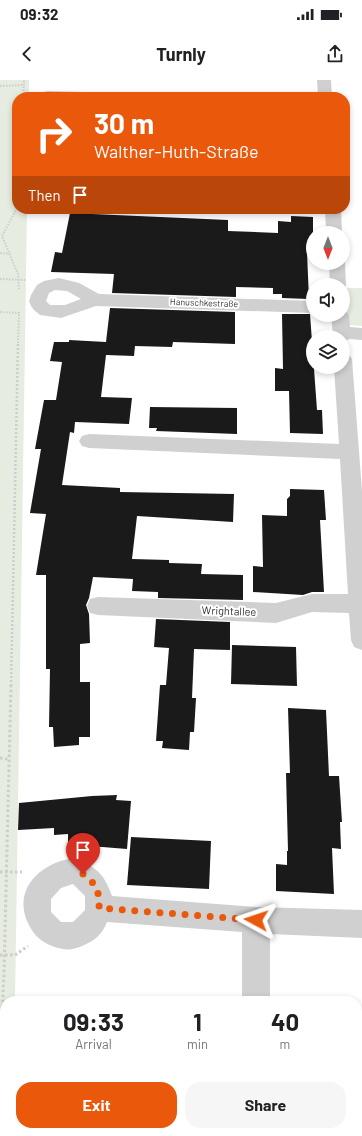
<!DOCTYPE html>
<html lang="en">
<head>
<meta charset="utf-8">
<style>
	:root { --surface:#fff; --page:#f6f6f6; --text:#202124; --muted:#757577; --accent:#ea580c }
	body { margin:0; font-family:Barlow,sans-serif; background:var(--page); color:var(--text); height:100vh; display:flex; flex-direction:column; font-size:15px; white-space:nowrap }
	* { box-sizing:border-box; margin:0 }
	p { font-size:13px; color:var(--muted) }
	.icon { flex:none; width:22px; height:22px; fill:none; stroke:currentColor; stroke-width:2; stroke-linecap:round; stroke-linejoin:round }
	.map { position:relative; flex:1; overflow:hidden }
	.side { position:absolute; left:0px; top:916px; width:362px; height:140px; display:flex; flex-direction:column; background:var(--surface); border-radius:16px 16px 0 0; box-shadow:0 2px 6px #0003 }
	.side>* { flex:none }
	.top-card { position:absolute; left:12px; top:12px; width:338px; height:122px; border-radius:16px; box-shadow:0 2px 6px #0003; background:#ea580c; color:#fff; overflow:hidden }
	.needle { width:26px; rotate:180deg }
	.buttons { position:absolute; left:306px; top:146px; display:grid; gap:8px }
	.buttons a { display:grid; place-items:center; width:44px; height:44px; border-radius:50%; background:var(--surface); box-shadow:0 2px 6px #0003; font-size:20px }
	.pin { position:absolute; display:grid; place-items:center; width:34px; height:34px; color:#fff; margin:-41px -17px; border-radius:50% 50% 50% 0; rotate:-45deg; box-shadow:0 0 4px #0007 }
	.pin .icon { rotate:45deg }
	.me { position:absolute; width:44px; margin:-22px; rotate:275deg; stroke-linejoin:round; filter:drop-shadow(0 0 3px #0008) }
	.turn { display:flex; align-items:center; gap:14px; height:84px; padding:0 16px; font-size:18px }
	.turn .icon { width:52px; height:52px; stroke-width:2.5 }
	.turn b { display:block; font-size:28px; line-height:34px }
	.then { display:flex; align-items:center; height:38px; padding:0 16px; background:#0003; gap:8px; font-size:15px }
	.eta { display:flex; justify-content:space-evenly; align-items:center; height:68px; text-align:center }
	.eta b { font-size:24px; font-weight:700; line-height:28px }
	.button { display:flex; gap:8px; margin-top:auto; padding:8px 16px }
	.button a { flex:1; height:46px; border-radius:16px; background:var(--accent); color:#fff; font-size:16px; font-weight:700; line-height:46px; text-align:center }
	.button a+a { background:var(--page); color:var(--text) }
	.status { display:flex; justify-content:space-between; align-items:center; height:28px; padding:0 20px; background:var(--surface); direction:ltr }
	.status svg { height:11px; fill:currentColor }
	header { display:flex; justify-content:space-between; align-items:center; height:52px; padding:0 16px; background:var(--surface); font-size:18px; font-weight:700 }
	.map>svg:first-child { display:block }
</style>
</head>
<body>
<div class="status"><b>09:32</b><svg viewBox="0 0 49 12"><path d="M0 12V9h3v3zM5 12V6h3v6zM10 12V3h3v9zM15 12V0h3v12zM26 1h20v11H26zM47 4h2v5h-2z"/></svg></div>
<header><svg class="icon" aria-label="back" viewBox="0 0 24 24"><path d="M15 5l-7 7 7 7"/></svg>Turnly<svg class="icon" aria-label="share" viewBox="0 0 24 24"><path d="M12 15V3M7 8l5-5 5 5M5 13v7h14v-7"/></svg></header>
<div class="map">
<svg width="362" height="1056" viewBox="0 0 362 1056">
	<rect width="100%" height="100%" fill="#fff"/>
	<g fill="#e6ecdf">
		<polygon points="0,0 29,0 29,17 17,17 17,129 27,129 15,921 5,921 5,1051 12,1051 12,1056 0,1056"/>
		<polygon points="344,208 362,208 362,246 348,245"/>
	</g>
	<g fill="#1a1a1a">
		<polygon points="70,133 228,140 228,151 278,153 278,141 291,142 291,136 313,137 313,172 307,172 309,219 282,218 282,214 273,214 273,208 236,207 236,217 112,213 114,194 51,192 55,172 62,173"/>
		<polygon points="110,228 235,232 235,264 173,262 172,267 135,266 134,276 106,275 101,317 132,318 129,344 75,342 74,353 70,352 62,405 120,408 120,412 234,414 233,442 137,436 132,479 169,480 169,483 202,484 201,494 243,495 243,520 158,518 158,512 132,511 133,499 93,497 89,518 86,525 89,534 90,563 80,564 80,602 90,602 90,657 79,657 79,665 54,667 53,647 49,647 50,589 46,589 46,495 36,495 46,434 30,433 41,369 35,369 44,320 56,320 62,282 50,281 54,262 69,262 69,260 106,262"/>
		<polygon points="282,234 310,234 317,330 322,330 323,354 290,353 289,311 275,311 275,288 283,289"/>
		<polygon points="150,327 237,328 237,354 156,351 157,348 149,348"/>
		<polygon points="290,409 324,410 326,440 320,440 324,512 312,512 303,515 253,512 253,486 263,487 262,435 287,436 287,419 290,416"/>
		<polygon points="156,539 230,542 230,570 194,569 192,618 196,618 194,652 190,652 189,670 162,668 163,661 156,661 160,605 166,605 169,568 154,567"/>
		<polygon points="232,565 296,567 297,606 231,604"/>
		<polygon points="288,628 326,630 329,696 339,696 342,742 340,742 341,769 332,768 334,814 276,811 276,784 287,785 287,771 288,771 286,693 290,693"/>
		<polygon points="117,715 116,720 131,721 127,769 90,766 68,767 68,754 54,755 54,748 18,750 19,723 92,716"/>
		<polygon points="131,757 211,761 209,809 127,805"/>
	</g>
	<g fill="none" stroke-linecap="round" stroke-linejoin="round">
		<g stroke="#cdcdcd" stroke-width="2" stroke-dasharray="1.5 1.5" stroke-linecap="butt">
			<polyline points="0,6 24,5"/>
			<polyline points="23,15 30,15"/>
			<polyline points="23,17 24,0"/>
			<polyline points="17,128 2,156 18,194 19,209"/>
			<polyline points="0,173 10,174"/>
			<polyline points="0,199 25,200"/>
			<polyline points="0,232 19,233"/>
			<polyline points="18,263 19,232"/>
		</g>
		<polyline stroke="#cdcdcd" stroke-width="2.5" stroke-dasharray="2 2" stroke-linecap="butt" points="11,606 18,262"/>
		<g stroke="#cdcdcd" stroke-width="3" stroke-dasharray="2.5 2.5" stroke-linecap="butt">
			<polyline points="0,678 8,679"/>
			<polyline points="0,792 22,792"/>
			<polyline points="0,875 15,875 28,866"/>
			<polyline points="0,977 4,893 11,605"/>
		</g>
		<g fill="#d0d0d0" fill-rule="evenodd">
			<polygon points="317,0 331,0 332,17 318,17"/>
			<polygon points="48,11 121,13 126,14 128,17 42,17 41,15 43,12"/>
			<polygon points="325,129 341,129 342,153 326,153"/>
			<polygon points="343,179 345,183 346,205 343,209 343,205 330,205 329,183 343,183"/>
			<path d="M59,198L79,203L99,214L313,221V233L96,226L61,238L40,235L34,230L31,226L29,221L31,215L37,205L44,201ZM55,210L67,211L81,219L65,225H50L46,221L49,213Z"/>
			<polygon points="343,230 346,231 349,235 350,247 362,248 362,260 349,259 343,263 343,257 333,257 331,235 343,235"/>
			<polygon points="343,273 349,274 352,279 362,411 362,570 354,567 351,560 349,533 312,532 276,543 98,535 90,533 87,526 90,519 98,517 276,523 312,514 348,514 340,379 89,368 82,366 79,361 82,356 89,354 339,364 334,287 343,287"/>
			<path d="M74,778C96,787 104,793 112,816L256,827L362,830V858L270,854V921H242V852L107,842C102,855 94,861 82,866C71,871 63,870 52,866C39,861 33,854 27,841C13,807 43,782 74,778ZM73,804L85,816V830L73,842H61L51,832V819L61,808Z"/>
			<rect x="240" y="1051" width="30" height="5"/>
		</g>
	</g>
	<g fill="none" stroke-linecap="round" stroke-linejoin="round">
		<path stroke="#ea580c" stroke-width="7" stroke-dasharray="0 12.6" d="M83,794C96,803 100,812 99,828L256,840"/>
	</g>
	<g text-anchor="middle" stroke-width="4" stroke-linejoin="round" paint-order="stroke">
		<g font-size="9" fill="#333" stroke="#fff">
			<text transform="translate(204 223) rotate(2)" y="3">Hanuschkestraße</text>
		</g>
		<g font-size="11" fill="#333" stroke="#fff">
			<text transform="translate(229 531) rotate(2)" y="4">Wrightallee</text>
		</g>
	</g>
</svg>
<div class="buttons">
<a><svg class="needle" viewBox="-14 -14 28 28"><path d="M0-13l5 13h-10z" fill="#e53935"/><path d="M0 13l5-13h-10z" fill="#757577"/></svg></a>
<a><svg class="icon" aria-label="sound" viewBox="0 0 24 24"><path d="M4 9h4l5-4v14l-5-4H4zM17 9q2 3 0 6"/></svg></a>
<a><svg class="icon" aria-label="layers" viewBox="0 0 24 24"><path d="M12 4l9 5-9 5-9-5zM3 14l9 5 9-5"/></svg></a>
</div>
<div class="pin" style="left:83px;top:794px;background:#d93025"><svg class="icon" aria-label="arrive" viewBox="0 0 24 24"><path d="M6 21V4h12l-3 4 3 4H6"/></svg></div>
<svg class="me" style="left:256px;top:840px" viewBox="-20 -20 40 40"><path d="M0-17L14 15 0 8-14 15z" fill="#ea580c" stroke="#fff" stroke-width="4"/></svg>
<div class="top-card">
<div class="turn"><svg class="icon" aria-label="right" viewBox="0 0 24 24"><path d="M7 20v-9h11M14 6l5 5-5 5"/></svg><div><b>30 m</b>Walther-Huth-Straße</div></div>
<div class="then">Then<svg class="icon" aria-label="arrive" viewBox="0 0 24 24"><path d="M6 21V4h12l-3 4 3 4H6"/></svg></div>
</div>
<section class="side">
<div class="eta">
<div><b>09:33</b><p>Arrival</p></div>
<div><b>1</b><p>min</p></div>
<div><b>40</b><p>m</p></div>
</div>
<div class="button"><a>Exit</a><a>Share</a></div>
</section>
</div>
</body>
</html>
